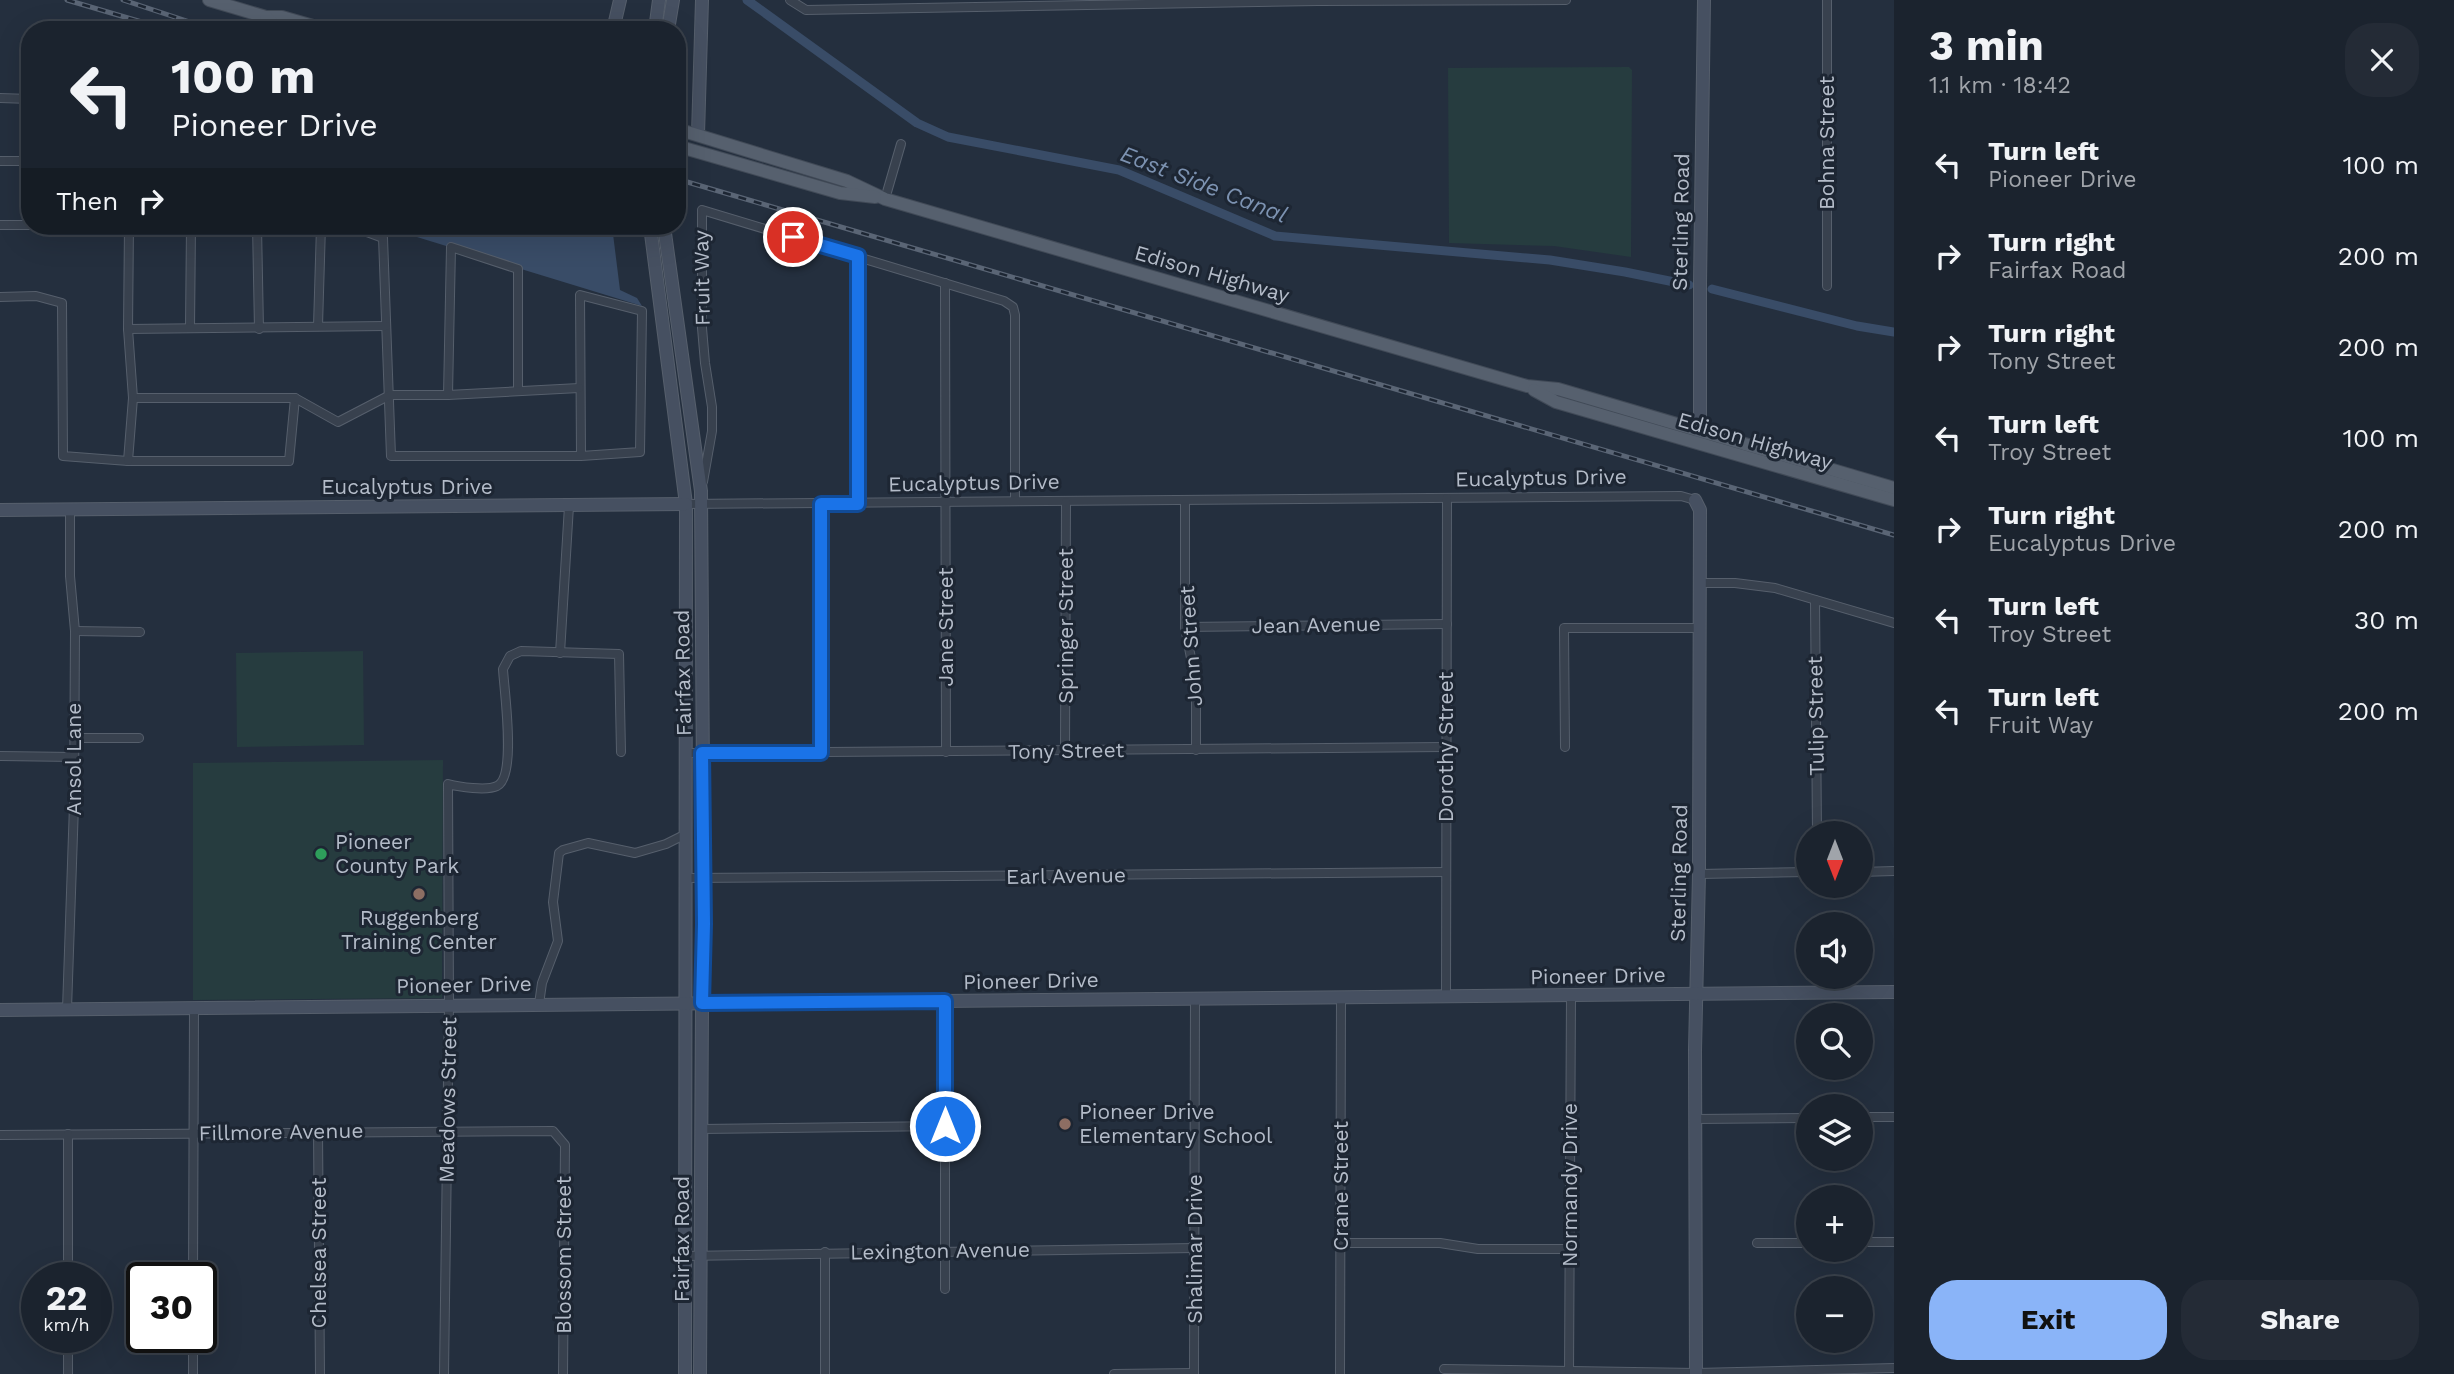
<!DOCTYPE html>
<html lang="en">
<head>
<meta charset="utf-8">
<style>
	:root { --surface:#1b232e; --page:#242b36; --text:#f1f3f6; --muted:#a0a4aa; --line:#39404a; --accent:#8ab4f8 }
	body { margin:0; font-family:"Work Sans",sans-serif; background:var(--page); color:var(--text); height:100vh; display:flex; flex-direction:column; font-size:26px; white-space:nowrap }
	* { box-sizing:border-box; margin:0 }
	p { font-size:23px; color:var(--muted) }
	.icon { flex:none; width:38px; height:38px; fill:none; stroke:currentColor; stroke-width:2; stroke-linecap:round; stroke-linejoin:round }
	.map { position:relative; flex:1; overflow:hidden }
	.sheet { display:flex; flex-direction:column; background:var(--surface); width:560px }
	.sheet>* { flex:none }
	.hud { position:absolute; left:21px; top:21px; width:665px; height:214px; border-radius:28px; box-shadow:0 7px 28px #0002,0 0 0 2px var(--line); background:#1b232e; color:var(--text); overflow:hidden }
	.needle { width:46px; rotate:180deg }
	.controls { position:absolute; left:1796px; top:821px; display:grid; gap:14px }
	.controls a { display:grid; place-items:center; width:77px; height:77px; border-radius:50%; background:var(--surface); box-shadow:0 7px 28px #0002,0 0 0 2px var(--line); font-size:35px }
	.speed { position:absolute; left:21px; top:1262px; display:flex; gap:14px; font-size:35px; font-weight:700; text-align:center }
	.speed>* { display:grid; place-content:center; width:91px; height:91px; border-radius:50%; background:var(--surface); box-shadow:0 7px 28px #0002,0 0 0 2px var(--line); line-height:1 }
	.speed small { font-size:18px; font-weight:400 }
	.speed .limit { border:4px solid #111; border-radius:10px; background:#fff; color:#111 }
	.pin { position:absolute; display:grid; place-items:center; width:60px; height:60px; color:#fff; margin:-30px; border:4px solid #fff; border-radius:50%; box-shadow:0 2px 7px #0007 }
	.me { position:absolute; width:77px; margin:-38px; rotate:0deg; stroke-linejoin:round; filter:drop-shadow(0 0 5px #0008) }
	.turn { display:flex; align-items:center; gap:24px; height:147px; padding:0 35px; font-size:32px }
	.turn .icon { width:91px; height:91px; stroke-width:2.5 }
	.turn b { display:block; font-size:49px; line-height:60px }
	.then { display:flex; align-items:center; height:66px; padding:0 35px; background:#0003; gap:14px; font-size:26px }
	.round { display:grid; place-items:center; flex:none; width:74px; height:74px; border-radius:28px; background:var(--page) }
	.head { display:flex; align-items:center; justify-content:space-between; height:119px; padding:0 35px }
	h1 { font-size:42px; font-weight:700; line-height:52px }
	.primary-button { display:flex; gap:14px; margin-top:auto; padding:14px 35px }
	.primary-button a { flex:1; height:80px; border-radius:28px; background:var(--accent); color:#111; font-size:28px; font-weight:700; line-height:80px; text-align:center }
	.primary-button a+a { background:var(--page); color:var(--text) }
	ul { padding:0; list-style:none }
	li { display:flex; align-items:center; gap:21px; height:91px; padding:0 35px }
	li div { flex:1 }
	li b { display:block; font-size:26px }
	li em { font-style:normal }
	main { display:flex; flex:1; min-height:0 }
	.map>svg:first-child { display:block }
</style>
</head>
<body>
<main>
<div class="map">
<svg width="1894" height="1374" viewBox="0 0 1894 1374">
	<rect width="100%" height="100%" fill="#242f3e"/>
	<g fill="#263c3f">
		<polygon points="1629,67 1632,70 1631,257 1554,246 1449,243 1448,68"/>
		<polygon points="363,651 364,745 237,747 236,653"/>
		<polygon points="443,760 442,998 193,1000 193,763"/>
	</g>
	<polygon fill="#394c67" points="381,226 612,226 620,290 637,298 642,306"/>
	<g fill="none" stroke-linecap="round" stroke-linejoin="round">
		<g stroke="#394c67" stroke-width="9">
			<polyline points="747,0 917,123 948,137 1119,170 1275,236 1550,260 1625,272 1689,285"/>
			<polyline points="1712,289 1857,326 1894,332"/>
		</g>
		<g stroke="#565f6c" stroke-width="10">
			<g id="street">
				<polyline points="790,0 806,10 1318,1 1566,0"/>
				<polyline points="1827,0 1827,286"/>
				<polyline points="0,98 30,99"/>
				<polyline points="0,161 30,161"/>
				<polyline points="885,199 901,144"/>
				<polyline points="0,225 30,225"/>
				<polyline points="257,226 259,329"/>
				<polyline points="351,226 383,238 391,456 581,456 640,452 642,311 580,295 581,456"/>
				<polyline points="945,283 946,752"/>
				<polyline points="0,297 36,296 62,303 63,456 128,461 289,461 295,398"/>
				<polyline points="318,326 321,226"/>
				<polyline points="190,328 191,226"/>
				<polyline points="128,329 386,326"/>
				<polyline points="448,395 451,247 518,269 518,391"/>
				<polyline points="133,398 295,398 338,422 390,395 448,395 579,388"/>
				<polyline points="128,461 133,398 128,329 129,226"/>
				<polyline points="703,482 712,431 712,407 705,363 702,328 702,210 1004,301 1013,307 1015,315 1015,501"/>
				<polyline points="1185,501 1185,627 1196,684 1196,750"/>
				<polyline points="686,504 1681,496 1695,500"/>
				<polyline points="857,504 858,256"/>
				<polyline points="1699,583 1735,583 1775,588 1894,623"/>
				<polyline points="1815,600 1817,833"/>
				<polyline points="1185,627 1447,624"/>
				<polyline points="75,631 140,632"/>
				<polyline points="560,653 569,506"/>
				<polyline points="74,738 139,738"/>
				<polyline points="1565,747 1564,628 1700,628"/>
				<polyline points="1065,751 1066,502"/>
				<polyline points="686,753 1446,747"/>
				<polyline points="821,753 821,504"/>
				<polyline points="0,756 74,757"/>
				<polyline points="1860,872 1894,871"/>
				<polyline points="1699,874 1808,872"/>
				<polyline points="686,878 1446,872"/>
				<polyline points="1446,996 1447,498"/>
				<polyline points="539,1004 542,983 558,941 553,902 559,853 563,850 588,843 635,853 666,844 686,834"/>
				<polyline points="67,1009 74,805 75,631 70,576 70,509"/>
				<polyline points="1860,1117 1894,1117"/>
				<polyline points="1696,1119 1808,1118"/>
				<polyline points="701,1129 945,1126"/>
				<polyline points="318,1132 320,1374"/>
				<polyline points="0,1135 553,1131 565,1145 563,1374"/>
				<polyline points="1860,1242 1894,1242"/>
				<polyline points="1341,1243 1440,1243 1478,1249 1570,1249"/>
				<polyline points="1757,1243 1808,1243"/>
				<polyline points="685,1256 1195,1248"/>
				<polyline points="68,1278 68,1134"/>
				<polyline points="193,1278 194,1008"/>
				<polyline points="945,1289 945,1001"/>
				<polyline points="1444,1369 1696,1373 1894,1368"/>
				<polyline points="68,1374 68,1337"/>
				<polyline points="193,1374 193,1337"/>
				<path d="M444,1374L449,1005L448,784C459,787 487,791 497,786C517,777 504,690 503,669L510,656L521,651L619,654L621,752"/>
				<polyline points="825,1374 825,1252"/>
				<polyline points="1114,1374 1194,1373"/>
				<polyline points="1194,1374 1195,999"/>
				<polyline points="1340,1374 1341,997"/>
				<polyline points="1569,1374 1571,995"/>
			</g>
		</g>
		<g stroke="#565f6c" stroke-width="14">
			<g id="secondary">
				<polyline points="613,30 620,0"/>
				<polyline points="655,30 659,0"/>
				<polyline points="668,30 673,0"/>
				<polyline points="698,134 702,0"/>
				<polyline points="650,226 686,504 685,1374"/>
				<polyline points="664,226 701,491 704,924 702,1003 700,1374"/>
				<polyline points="1700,441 1700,283 1704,0"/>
				<polyline points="1695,500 1700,510 1699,874 1695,1050 1696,1374"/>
				<polyline points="0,510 686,504"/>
				<polyline points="0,1010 1894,992"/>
			</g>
		</g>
		<g stroke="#414a57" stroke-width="14">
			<g id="primary">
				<polyline points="209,0 266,17 282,17 327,30"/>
				<polyline points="266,17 280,30"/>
				<polyline points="677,129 847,181 885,199 1527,386 1558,389 1894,488"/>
				<polyline points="677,146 840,193 875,197"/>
				<polyline points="1534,390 1556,402 1894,500"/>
			</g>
		</g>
		<use href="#street" stroke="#38414e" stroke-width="8"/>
		<use href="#secondary" stroke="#465061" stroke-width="12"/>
		<use href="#primary" stroke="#56606e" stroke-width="12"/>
		<g stroke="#5a6575" stroke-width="5">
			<g id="rail">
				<polyline points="67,0 169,30"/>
				<polyline points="123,0 214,30"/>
				<polyline points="160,22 187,30"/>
				<polyline points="677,179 1894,535"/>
			</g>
		</g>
		<use href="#rail" stroke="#1d2633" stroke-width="2.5" stroke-dasharray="8" stroke-linecap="butt"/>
	</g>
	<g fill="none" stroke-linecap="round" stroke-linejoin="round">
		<g stroke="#114b97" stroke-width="18">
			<polyline id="route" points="793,237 858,256 858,504 821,504 821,753 702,753 704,924 702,1003 945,1001 945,1126"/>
		</g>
		<use href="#route" stroke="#1a73e8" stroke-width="12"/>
	</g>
	<circle fill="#2e9e5b" stroke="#1d2633" stroke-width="2.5" cx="321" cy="854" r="7"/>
	<g fill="#8d6e63" stroke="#1d2633" stroke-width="2.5">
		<circle cx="419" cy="894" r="7"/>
		<circle cx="1065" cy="1124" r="7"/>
	</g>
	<g text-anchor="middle" stroke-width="6" stroke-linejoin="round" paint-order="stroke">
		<g font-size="21" fill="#b4bcc9" stroke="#1d2633">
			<text transform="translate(1827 143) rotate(-90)" y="7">Bohna Street</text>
			<text transform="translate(1681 222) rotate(-89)" y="7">Sterling Road</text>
			<text transform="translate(1212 274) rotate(16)" y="7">Edison Highway</text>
			<text transform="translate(702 278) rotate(-91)" y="7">Fruit Way</text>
			<text transform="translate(1755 441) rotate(16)" y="7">Edison Highway</text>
			<text transform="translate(1541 478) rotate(-1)" y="7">Eucalyptus Drive</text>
			<text transform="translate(974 483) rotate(-1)" y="7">Eucalyptus Drive</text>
			<text x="407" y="494">Eucalyptus Drive</text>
			<text transform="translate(1316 625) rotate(-1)" y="7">Jean Avenue</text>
			<text transform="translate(1066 626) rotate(-90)" y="7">Springer Street</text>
			<text transform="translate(946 627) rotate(-90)" y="7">Jane Street</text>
			<text transform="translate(1191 646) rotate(-94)" y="7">John Street</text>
			<text transform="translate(683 673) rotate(-91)" y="7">Fairfax Road</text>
			<text transform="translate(1816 716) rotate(-91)" y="7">Tulip Street</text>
			<text transform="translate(1446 747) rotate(-90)" y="7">Dorothy Street</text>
			<text transform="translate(1066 751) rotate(-1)" y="7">Tony Street</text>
			<text transform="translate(74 759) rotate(-90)" y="7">Ansol Lane</text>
			<text transform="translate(1679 873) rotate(-89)" y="7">Sterling Road</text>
			<text transform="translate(1066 876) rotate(-1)" y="7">Earl Avenue</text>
			<text transform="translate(1598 976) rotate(-1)" y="7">Pioneer Drive</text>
			<text transform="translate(1031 981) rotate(-1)" y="7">Pioneer Drive</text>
			<text transform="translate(464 985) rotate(-1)" y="7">Pioneer Drive</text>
			<text transform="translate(448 1100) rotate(-89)" y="7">Meadows Street</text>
			<text transform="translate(281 1132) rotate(-1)" y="7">Fillmore Avenue</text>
			<text transform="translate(1570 1185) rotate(-90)" y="7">Normandy Drive</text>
			<text transform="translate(1341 1186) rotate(-90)" y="7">Crane Street</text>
			<text transform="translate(682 1239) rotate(-90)" y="7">Fairfax Road</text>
			<text transform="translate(1195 1249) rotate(-90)" y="7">Shalimar Drive</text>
			<text transform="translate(940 1251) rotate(-1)" y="7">Lexington Avenue</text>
			<text transform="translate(319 1253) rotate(-90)" y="7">Chelsea Street</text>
			<text transform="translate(564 1255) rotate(-90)" y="7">Blossom Street</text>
		</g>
		<g font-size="21" fill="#b4bcc9" stroke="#1d2633" text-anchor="start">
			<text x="335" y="849">Pioneer<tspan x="335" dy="24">County Park</tspan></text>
			<text x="419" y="925" text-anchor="middle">Ruggenberg<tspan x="419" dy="24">Training Center</tspan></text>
			<text x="1079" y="1119">Pioneer Drive<tspan x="1079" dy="24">Elementary School</tspan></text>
		</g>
		<g font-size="23" font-style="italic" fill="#7c92b1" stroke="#1d2633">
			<text transform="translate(1204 184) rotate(21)" y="8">East Side Canal</text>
		</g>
	</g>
</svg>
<div class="controls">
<a><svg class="needle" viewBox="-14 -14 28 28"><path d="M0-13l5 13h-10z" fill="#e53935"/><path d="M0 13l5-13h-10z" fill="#a0a4aa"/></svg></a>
<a><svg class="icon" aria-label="sound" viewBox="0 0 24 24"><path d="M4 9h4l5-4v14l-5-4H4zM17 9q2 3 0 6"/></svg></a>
<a><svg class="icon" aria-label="search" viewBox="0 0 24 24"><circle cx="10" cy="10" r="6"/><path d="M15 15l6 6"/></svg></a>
<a><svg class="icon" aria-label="layers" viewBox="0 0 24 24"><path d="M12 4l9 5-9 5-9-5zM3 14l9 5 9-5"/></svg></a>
<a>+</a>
<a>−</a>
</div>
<div class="speed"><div>22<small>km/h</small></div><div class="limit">30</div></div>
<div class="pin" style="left:793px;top:237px;background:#d93025"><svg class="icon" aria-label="arrive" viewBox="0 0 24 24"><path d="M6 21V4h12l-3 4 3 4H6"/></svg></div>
<svg class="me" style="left:945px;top:1126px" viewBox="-20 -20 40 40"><circle r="17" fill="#1a73e8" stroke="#fff" stroke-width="3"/><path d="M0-11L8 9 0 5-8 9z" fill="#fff"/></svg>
<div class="hud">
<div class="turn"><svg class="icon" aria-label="left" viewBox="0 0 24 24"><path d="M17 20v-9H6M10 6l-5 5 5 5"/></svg><div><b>100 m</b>Pioneer Drive</div></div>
<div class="then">Then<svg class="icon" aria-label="right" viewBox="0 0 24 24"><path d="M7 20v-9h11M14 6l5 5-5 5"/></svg></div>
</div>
</div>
<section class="sheet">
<div class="head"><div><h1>3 min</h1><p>1.1 km · 18:42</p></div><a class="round"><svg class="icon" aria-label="close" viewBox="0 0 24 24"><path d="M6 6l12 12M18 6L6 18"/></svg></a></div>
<ul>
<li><svg class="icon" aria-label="left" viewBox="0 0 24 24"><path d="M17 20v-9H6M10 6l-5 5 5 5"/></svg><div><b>Turn left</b><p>Pioneer Drive</p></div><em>100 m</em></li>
<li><svg class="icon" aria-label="right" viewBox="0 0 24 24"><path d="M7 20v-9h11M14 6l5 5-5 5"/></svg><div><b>Turn right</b><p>Fairfax Road</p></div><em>200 m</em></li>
<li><svg class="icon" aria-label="right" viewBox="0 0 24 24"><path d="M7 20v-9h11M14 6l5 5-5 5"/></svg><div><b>Turn right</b><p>Tony Street</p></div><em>200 m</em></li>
<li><svg class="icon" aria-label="left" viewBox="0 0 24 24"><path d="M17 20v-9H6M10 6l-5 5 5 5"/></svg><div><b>Turn left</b><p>Troy Street</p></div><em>100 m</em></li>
<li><svg class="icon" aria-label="right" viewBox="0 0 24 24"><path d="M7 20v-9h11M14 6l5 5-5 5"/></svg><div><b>Turn right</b><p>Eucalyptus Drive</p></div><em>200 m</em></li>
<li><svg class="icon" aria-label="left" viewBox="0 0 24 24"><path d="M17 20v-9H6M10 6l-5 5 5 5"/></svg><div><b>Turn left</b><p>Troy Street</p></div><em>30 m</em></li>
<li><svg class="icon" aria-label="left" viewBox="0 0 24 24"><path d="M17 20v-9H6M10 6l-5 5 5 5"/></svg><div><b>Turn left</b><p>Fruit Way</p></div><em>200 m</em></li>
</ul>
<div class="primary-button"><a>Exit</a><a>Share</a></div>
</section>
</main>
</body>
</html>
